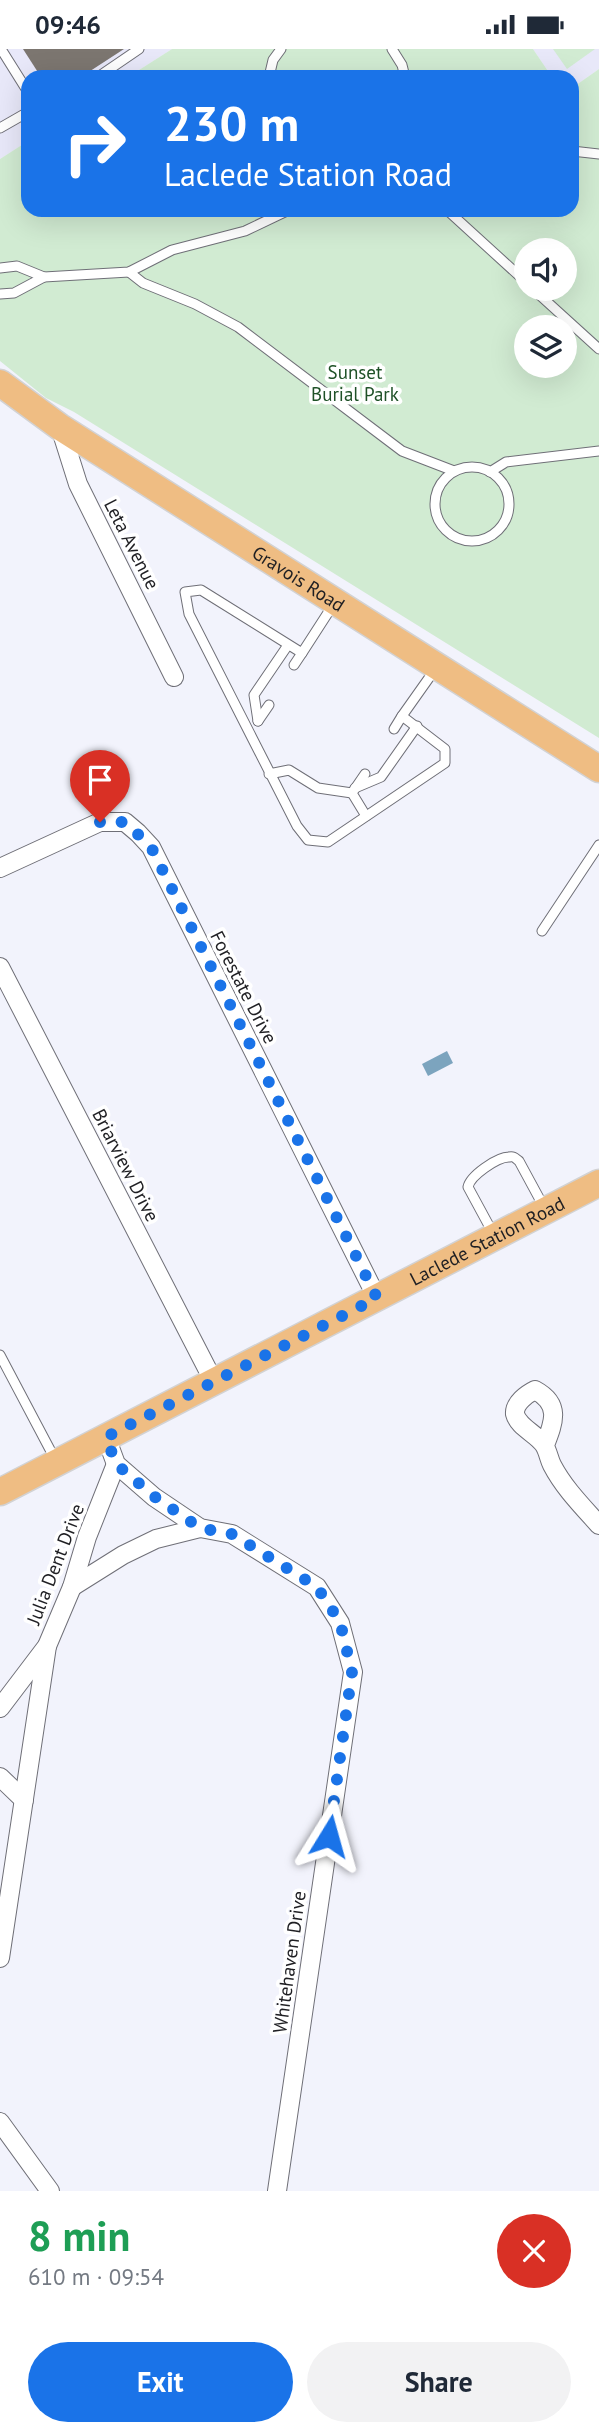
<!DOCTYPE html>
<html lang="en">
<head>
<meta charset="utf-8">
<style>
	:root { --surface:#fff; --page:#f2f2f3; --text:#1f2937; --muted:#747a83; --accent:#1a73e8 }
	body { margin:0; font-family:"PT Sans",sans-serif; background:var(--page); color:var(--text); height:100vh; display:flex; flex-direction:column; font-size:26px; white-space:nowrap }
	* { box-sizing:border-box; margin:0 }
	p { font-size:23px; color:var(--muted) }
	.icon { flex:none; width:38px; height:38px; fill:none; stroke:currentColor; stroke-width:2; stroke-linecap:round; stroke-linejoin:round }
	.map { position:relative; height:2142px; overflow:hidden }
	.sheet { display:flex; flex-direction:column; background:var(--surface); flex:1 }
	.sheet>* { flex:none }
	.banner { position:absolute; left:21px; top:21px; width:558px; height:147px; border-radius:21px; box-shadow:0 7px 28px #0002; background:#1a73e8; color:#fff; overflow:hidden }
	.buttons { position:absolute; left:514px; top:189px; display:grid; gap:14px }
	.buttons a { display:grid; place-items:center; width:63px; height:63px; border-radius:50%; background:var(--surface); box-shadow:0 7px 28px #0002; font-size:35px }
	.pin { position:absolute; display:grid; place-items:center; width:60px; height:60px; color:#fff; margin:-72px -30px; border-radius:50% 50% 50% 0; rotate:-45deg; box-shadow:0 0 7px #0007 }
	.pin .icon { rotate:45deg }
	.me { position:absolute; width:77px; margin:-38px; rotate:8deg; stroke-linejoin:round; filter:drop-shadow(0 0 5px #0008) }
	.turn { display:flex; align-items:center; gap:24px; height:147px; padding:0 28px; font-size:32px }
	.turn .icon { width:91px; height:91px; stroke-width:2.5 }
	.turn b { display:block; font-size:49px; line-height:60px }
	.round { display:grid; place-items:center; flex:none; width:74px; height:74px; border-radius:37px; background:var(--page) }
	.summary { display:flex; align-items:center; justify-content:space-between; height:119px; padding:0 28px }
	h1 { font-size:42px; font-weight:600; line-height:52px; color:#1e9e55 }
	.action { display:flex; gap:14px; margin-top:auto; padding:14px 28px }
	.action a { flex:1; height:80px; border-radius:42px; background:var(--accent); color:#fff; font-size:28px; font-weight:600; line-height:80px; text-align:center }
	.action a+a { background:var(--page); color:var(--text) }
	.status { display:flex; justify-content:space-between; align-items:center; height:49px; padding:0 35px; background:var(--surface); direction:ltr }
	.status svg { height:19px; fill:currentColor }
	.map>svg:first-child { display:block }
</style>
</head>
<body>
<div class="status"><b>09:46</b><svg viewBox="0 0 49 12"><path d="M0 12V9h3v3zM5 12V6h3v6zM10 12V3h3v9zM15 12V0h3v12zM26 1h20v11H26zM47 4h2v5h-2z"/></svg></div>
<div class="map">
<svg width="599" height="2142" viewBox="0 0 599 2142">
	<rect width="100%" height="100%" fill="#f2f3fc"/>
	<g fill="#e8e8f9">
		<polygon points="0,0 172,0 128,28 28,28 28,92 0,110"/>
		<polygon points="533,0 599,0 599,20 572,39 572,28 552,28"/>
	</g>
	<g fill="#d1ebd2" fill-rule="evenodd">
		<polygon points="172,0 533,0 552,28 128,28"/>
		<polygon points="553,0 595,0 567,20"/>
		<path d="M599,20V689L74,363L46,349L0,312V110L28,92V161H572V39ZM527,201H565V240H527ZM527,278H565V317H527Z"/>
	</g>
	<polygon fill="#7ca4be" points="447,1002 453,1014 428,1027 422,1015"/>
	<polygon fill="#7c7670" points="23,0 124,0 81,28 41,28"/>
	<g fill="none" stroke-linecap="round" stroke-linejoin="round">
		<g stroke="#6f6f77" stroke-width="11">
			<g id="service">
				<polyline points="1,0 28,43"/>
				<polyline points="392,0 402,16 405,28"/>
				<polyline points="98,28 139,0"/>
				<polyline points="269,28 273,11 281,0"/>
				<polyline points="0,79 28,63"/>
				<polyline points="572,102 599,105"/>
				<polyline points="447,161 527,234"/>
				<polyline points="0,219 17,217 44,228 14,244 0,245"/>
				<polyline points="129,223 143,234 195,255 238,278 402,402 454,422"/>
				<polyline points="44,228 129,223 172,201 245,182 289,161"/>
				<polyline points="533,240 599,300"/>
				<circle cx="472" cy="455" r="37"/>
				<polyline points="490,423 506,413 599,402"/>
				<polyline points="333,556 302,604 201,541 185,543 189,565 297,777 308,791 328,793 445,714 445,700 402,667 436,619"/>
				<polyline points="294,616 302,604"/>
				<polyline points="258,672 254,646 288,596"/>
				<polyline points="258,672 269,656"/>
				<polyline points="394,680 402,667"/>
				<polyline points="269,725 289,721 318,739 352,744"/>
				<polyline points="365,725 352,744 366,767"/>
				<polyline points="355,739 381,728 417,677"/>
				<polyline points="542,882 599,796"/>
				<path d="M494,1186L468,1138C470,1127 497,1108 509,1108C514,1107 515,1109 519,1112L545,1160"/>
				<polyline points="0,1306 56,1412"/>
			</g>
		</g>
		<g stroke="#6f6f77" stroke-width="20">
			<g id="minor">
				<polyline points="60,378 78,435 174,628"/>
				<polyline points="0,819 100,773 125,773 138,784 151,798 377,1249"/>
				<polyline points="0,918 214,1333"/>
				<polyline points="106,1388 116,1415 154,1448 200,1479 232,1485 317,1538 340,1574 353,1623 277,2142"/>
				<path d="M545,1396C554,1373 561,1355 535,1341C527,1345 514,1354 515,1365C518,1378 537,1385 544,1396C548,1402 549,1410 552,1416C564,1439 582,1457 599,1476"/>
				<polyline points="72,1538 123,1506 156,1490 200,1479"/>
				<polyline points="0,1659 47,1597 72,1538 87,1488 116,1415"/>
				<polyline points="0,1728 24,1751"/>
				<polyline points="0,1909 47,1597"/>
				<polyline points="0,2073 50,2142"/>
			</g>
		</g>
		<g stroke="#d2d2d3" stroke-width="29">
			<g id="primary">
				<path id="s1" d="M0,334L60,378L599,720"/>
				<path id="s2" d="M0,1443L599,1134"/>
			</g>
		</g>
		<use href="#service" stroke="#fff" stroke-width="9"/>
		<use href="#minor" stroke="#fff" stroke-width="18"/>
		<use href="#primary" stroke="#efbd83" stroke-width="26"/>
	</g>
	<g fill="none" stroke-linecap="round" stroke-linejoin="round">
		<polyline stroke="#1a73e8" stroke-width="12" stroke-dasharray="0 21.6" points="100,773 125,773 151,798 377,1249 106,1388 116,1415 155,1448 200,1479 232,1485 317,1538 340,1573 352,1623 329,1787"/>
	</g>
	<g text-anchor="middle" stroke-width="7" stroke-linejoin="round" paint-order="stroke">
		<g font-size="19" fill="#1f5127" stroke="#fff">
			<text x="355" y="330">Sunset<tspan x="355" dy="22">Burial Park</tspan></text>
		</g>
		<g font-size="19" fill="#1f1f23" stroke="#fff">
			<text transform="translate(132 495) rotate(63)" y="7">Leta Avenue</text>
			<text dy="7" stroke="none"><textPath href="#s1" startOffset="357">Gravois Road</textPath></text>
			<text transform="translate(244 938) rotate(63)" y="7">Forestate Drive</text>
			<text transform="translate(126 1116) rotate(63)" y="7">Briarview Drive</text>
			<text dy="7" stroke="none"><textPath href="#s2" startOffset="548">Laclede Station Road</textPath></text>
			<text transform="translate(55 1515) rotate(-69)" y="7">Julia Dent Drive</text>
			<text transform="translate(289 1913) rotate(-82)" y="7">Whitehaven Drive</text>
		</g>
	</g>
</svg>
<div class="buttons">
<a><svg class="icon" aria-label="sound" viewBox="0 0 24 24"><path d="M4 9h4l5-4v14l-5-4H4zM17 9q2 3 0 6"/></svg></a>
<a><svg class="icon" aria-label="layers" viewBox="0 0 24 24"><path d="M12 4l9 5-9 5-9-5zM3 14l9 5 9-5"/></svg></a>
</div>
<div class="pin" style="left:100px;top:773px;background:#d93025"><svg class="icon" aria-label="arrive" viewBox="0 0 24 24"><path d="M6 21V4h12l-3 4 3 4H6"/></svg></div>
<svg class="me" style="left:329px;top:1787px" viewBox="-20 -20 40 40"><path d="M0-17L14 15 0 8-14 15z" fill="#1a73e8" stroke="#fff" stroke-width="4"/></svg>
<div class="banner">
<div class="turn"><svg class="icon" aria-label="right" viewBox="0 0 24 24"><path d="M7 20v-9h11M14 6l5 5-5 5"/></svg><div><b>230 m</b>Laclede Station Road</div></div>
</div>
</div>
<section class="sheet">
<div class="summary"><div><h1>8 min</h1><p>610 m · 09:54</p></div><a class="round" style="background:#d93025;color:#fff"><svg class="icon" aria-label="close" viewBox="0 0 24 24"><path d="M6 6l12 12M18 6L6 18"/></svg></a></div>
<div class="action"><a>Exit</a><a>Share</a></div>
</section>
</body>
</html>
